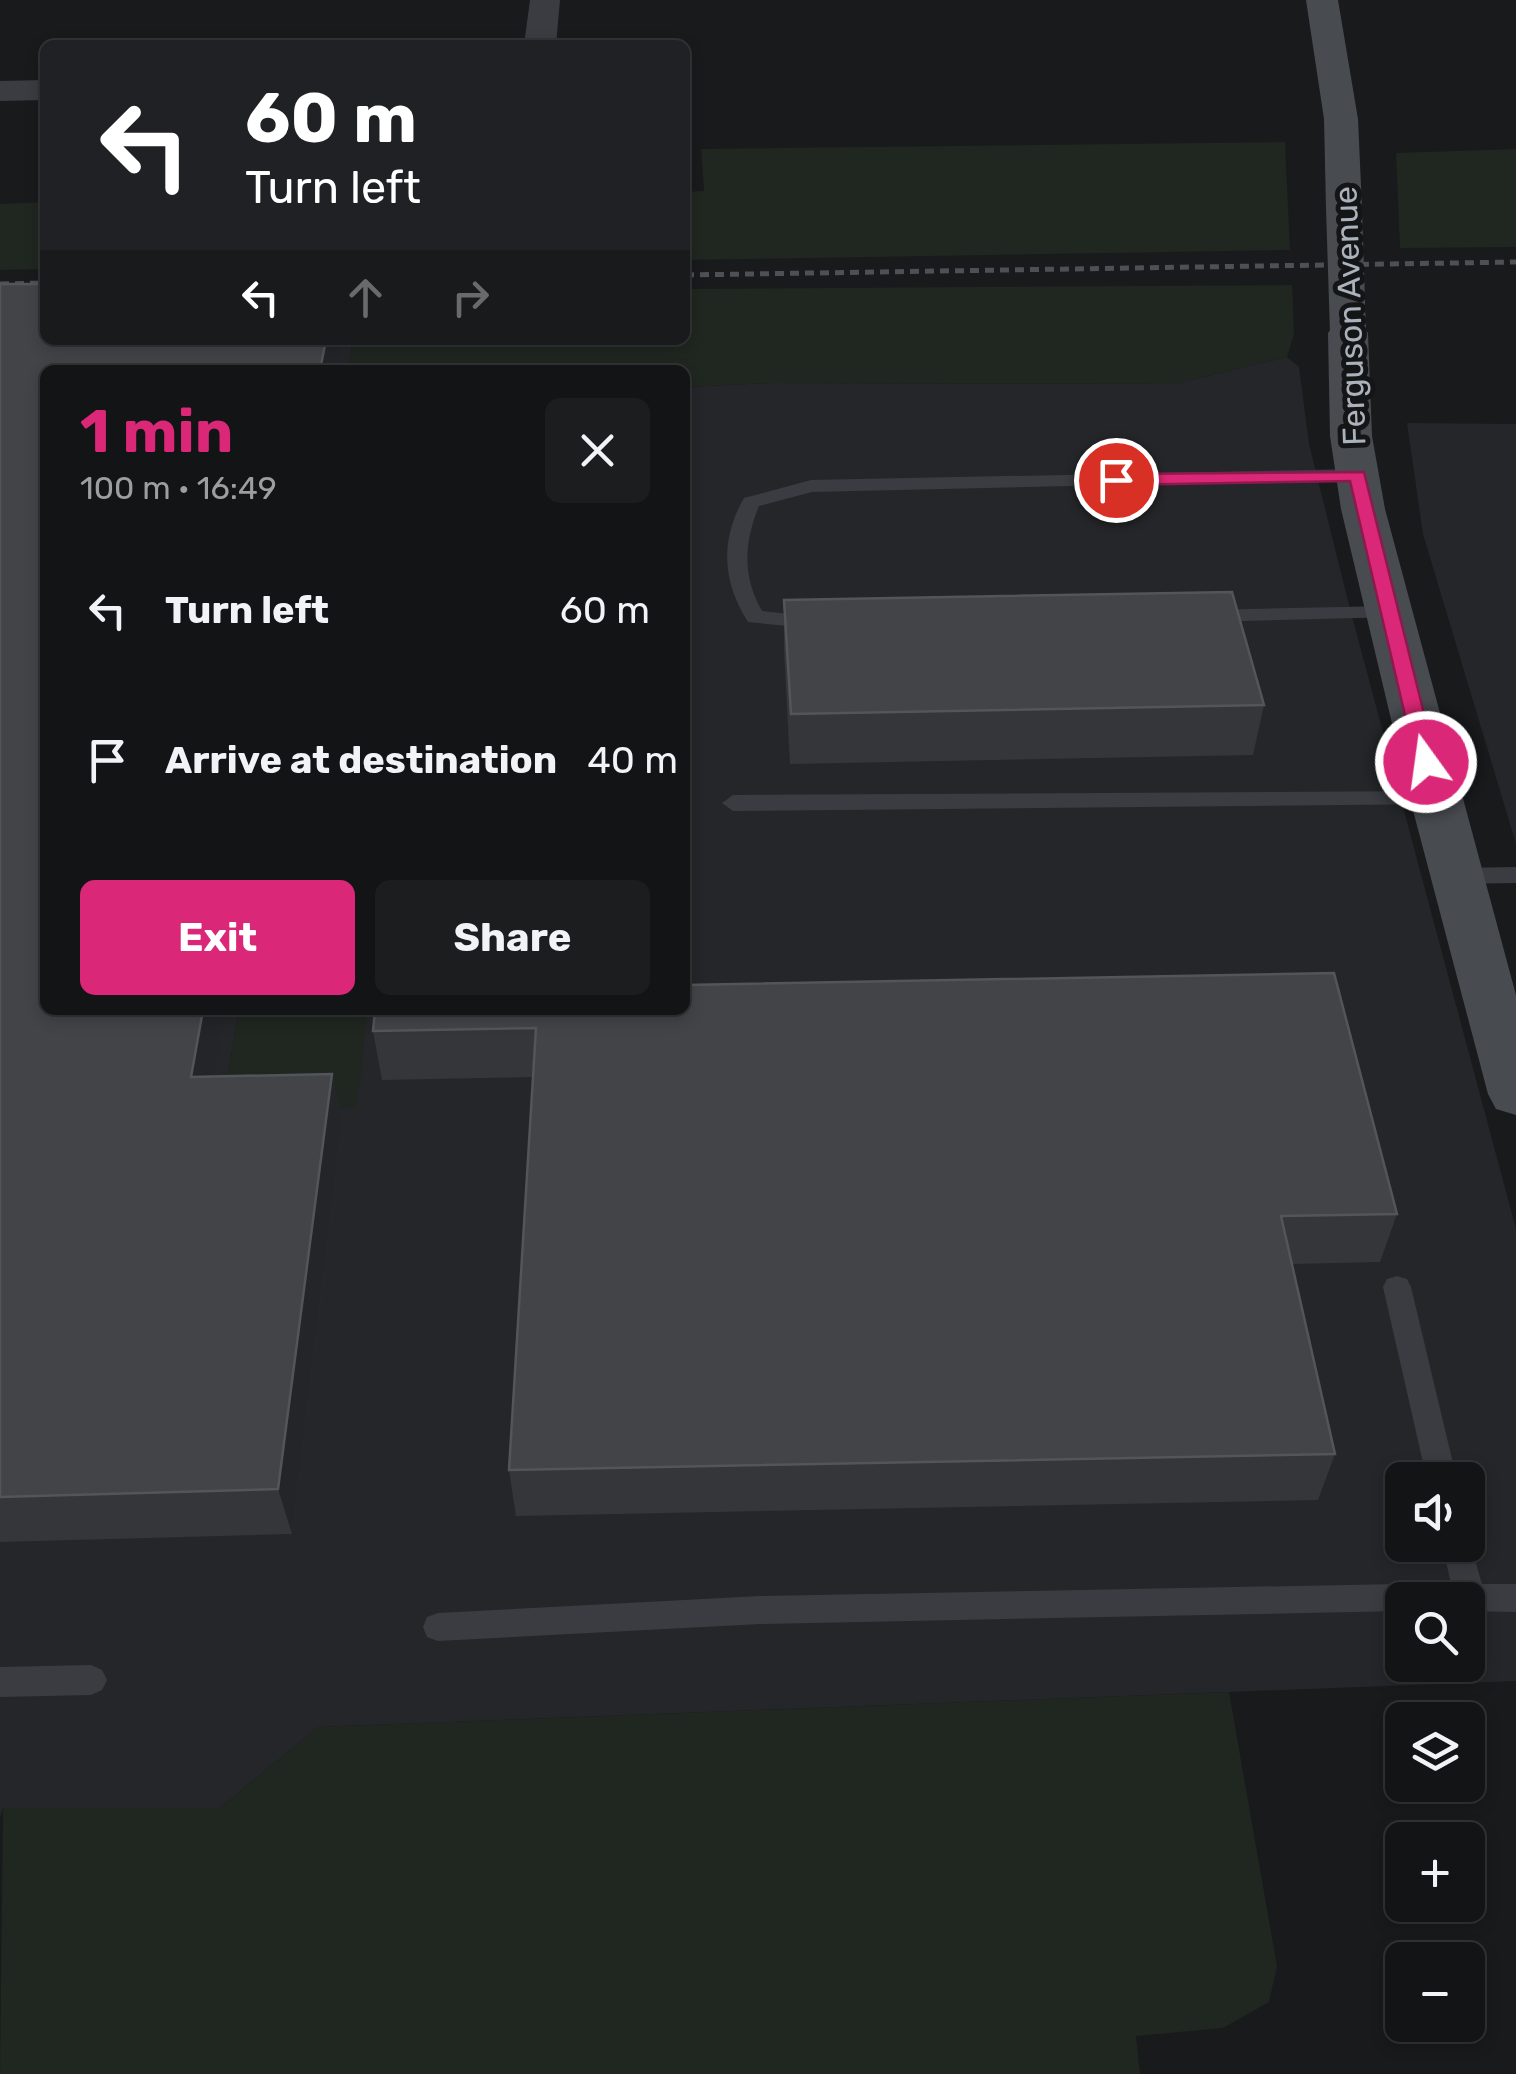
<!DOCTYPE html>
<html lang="en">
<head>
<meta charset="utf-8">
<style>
	:root { --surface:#131415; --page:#1c1d1e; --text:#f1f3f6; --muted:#9d9ea0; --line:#323334; --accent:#db2777 }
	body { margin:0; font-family:Rubik,sans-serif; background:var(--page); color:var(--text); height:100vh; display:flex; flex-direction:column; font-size:38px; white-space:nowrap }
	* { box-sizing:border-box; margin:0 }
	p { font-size:32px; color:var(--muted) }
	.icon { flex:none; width:55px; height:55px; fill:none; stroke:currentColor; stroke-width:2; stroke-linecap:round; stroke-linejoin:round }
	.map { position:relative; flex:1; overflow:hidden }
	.side { position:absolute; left:40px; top:365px; width:650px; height:650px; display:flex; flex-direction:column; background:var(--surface); border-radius:15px; box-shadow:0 5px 15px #0003,0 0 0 2px var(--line) }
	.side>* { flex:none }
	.top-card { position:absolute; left:40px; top:40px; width:650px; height:305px; border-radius:15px; box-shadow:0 5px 15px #0003,0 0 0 2px var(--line); background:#202124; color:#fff; overflow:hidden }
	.fabs { position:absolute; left:1385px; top:1462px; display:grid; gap:20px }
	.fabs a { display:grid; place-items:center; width:100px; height:100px; border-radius:15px; background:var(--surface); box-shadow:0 5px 15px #0003,0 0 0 2px var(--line); font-size:50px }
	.pin { position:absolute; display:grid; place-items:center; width:85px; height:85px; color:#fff; margin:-42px; border:5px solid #fff; border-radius:50%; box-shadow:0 2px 10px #0007 }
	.me { position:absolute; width:110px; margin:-55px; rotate:346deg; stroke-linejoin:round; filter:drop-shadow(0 0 8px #0008) }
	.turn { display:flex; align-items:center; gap:35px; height:210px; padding:0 40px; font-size:45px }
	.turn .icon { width:130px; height:130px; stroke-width:2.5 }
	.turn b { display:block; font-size:70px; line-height:85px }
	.lanes { display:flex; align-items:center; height:95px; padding:0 40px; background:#0003; justify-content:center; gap:50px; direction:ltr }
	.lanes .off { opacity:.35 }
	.round { display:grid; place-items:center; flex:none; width:105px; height:105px; border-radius:15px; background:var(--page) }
	.head { display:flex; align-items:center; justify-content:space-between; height:170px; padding:0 40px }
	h1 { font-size:60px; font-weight:700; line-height:75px; color:var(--accent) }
	.button { display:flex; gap:20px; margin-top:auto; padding:20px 40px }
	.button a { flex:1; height:115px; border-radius:15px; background:var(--accent); color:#fff; font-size:40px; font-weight:700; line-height:115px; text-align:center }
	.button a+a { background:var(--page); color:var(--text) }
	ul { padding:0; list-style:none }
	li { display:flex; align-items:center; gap:30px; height:150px; padding:0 40px }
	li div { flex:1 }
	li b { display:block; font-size:38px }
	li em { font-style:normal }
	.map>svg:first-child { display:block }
</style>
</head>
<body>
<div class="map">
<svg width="1516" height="2074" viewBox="0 0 1516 2074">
	<rect width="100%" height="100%" fill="#191a1c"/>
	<g fill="#252629" fill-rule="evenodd">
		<path d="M0,326L45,340H353L348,370H45V1010H239L222,1109L356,1108L367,1010H685V387L770,383L1174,384L1287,357L1299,367L1309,444L1350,609L1516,1229V1681L318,1727L220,1808H3L0,1817ZM1402,1480H1468V1545H1402ZM1402,1600H1468V1665H1402Z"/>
		<polygon points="1407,423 1516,424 1516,844 1423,534"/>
	</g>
	<g fill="#1f2720">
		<polygon points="1285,142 1290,250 685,260 685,192 704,191 701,149"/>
		<polygon points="1516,149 1516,247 1400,248 1396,153"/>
		<polygon points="45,202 45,269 0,270 0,204"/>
		<polygon points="1292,285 1294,334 1287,357 1174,384 770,383 685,387 685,370 348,370 353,340 685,340 685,289"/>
		<polygon points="239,1010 367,1010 357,1108 222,1110"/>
		<polygon points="1229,1692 1277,1966 1269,2002 1223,2028 1136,2036 1140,2074 0,2074 3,1808 220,1808 318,1727"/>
	</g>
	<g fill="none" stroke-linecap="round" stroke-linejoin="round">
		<g fill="#3a3c41" fill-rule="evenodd">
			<path d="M1358,469L1365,471V479L812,492L759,506C744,543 742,576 762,611L824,618L827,623L817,629L748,622C722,581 720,540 744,498L811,480Z"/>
			<polygon points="1389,606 1399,612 1396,617 1207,622 1197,616 1207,610"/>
			<polygon points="1435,791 1443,794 1446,799 1443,804 733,811 722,803 733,795"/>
			<polygon points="1516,867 1516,883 1456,884 1444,876 1456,868"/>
			<polygon points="1397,1276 1407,1279 1411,1287 1457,1480 1427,1480 1383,1287 1387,1279"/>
			<polygon points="1468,1536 1482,1584 1516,1584 1516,1612 1468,1611 1468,1600 1402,1600 1402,1611 760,1624 438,1641 427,1637 423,1627 427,1617 438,1613 760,1596 1451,1583 1442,1545 1468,1545"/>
			<polygon points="91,1665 102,1670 107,1680 102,1690 91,1695 0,1697 0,1667"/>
		</g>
		<g fill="#3a3c41" fill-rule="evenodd">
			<polygon points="530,0 560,0 556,45 524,45"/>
			<polygon points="45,80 45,100 0,101 0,81"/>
		</g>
		<g fill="#484b50" fill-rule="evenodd">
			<polygon points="1306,0 1338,0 1358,119 1362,208 1357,216 1331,216 1326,208 1324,119"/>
			<polygon points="1348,321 1362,325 1368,333 1372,436 1385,509 1516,995 1516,1115 1496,1109 1488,1094 1410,799 1341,509 1330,436 1328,333 1334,325"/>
		</g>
		<g stroke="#4d5055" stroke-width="5" stroke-dasharray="9 6" stroke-linecap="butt">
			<polyline points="685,275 1516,262"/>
			<polyline points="0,284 45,283"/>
		</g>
		<polyline stroke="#484b50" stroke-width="36" points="1344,208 1348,333"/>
	</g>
	<g fill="#35363a">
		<polygon points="0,284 213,1076 332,1074 342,1123 292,1534 0,1542"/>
		<polygon points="784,600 1264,705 1253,755 790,764 784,650"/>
		<polygon points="685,1010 1397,1214 1380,1262 1292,1264 1335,1454 1318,1500 516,1516 509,1470 533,1077 382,1080 373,1031"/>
	</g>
	<g fill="#242528">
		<polygon points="326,340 342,340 337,370 320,370"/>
		<polygon points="203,1010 225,1010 205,1126 191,1077"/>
		<polygon points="332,1074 342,1123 292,1534 278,1489"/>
	</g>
	<g fill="#424448" stroke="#52555a" stroke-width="2.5">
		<polygon points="0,284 45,284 45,340 326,340 320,370 45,370 45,1010 203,1010 191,1077 332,1074 278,1489 0,1497"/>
		<polygon points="1232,592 1264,705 791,714 784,600"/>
		<polygon points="1334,973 1397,1214 1281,1216 1335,1454 509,1470 536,1028 373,1031 375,1010 685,1010 685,985"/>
	</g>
	<polygon fill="#db2777" stroke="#8e194d" stroke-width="2.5" points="1364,472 1436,762 1426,768 1416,762 1350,481 1116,485 1107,480 1116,474"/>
	<g text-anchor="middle" stroke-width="10" stroke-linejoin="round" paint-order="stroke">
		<g font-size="32" fill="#acb2bb" stroke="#141517">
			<text transform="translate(1350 316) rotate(-92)" y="11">Ferguson Avenue</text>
		</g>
	</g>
</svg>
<div class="fabs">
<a><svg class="icon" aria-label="sound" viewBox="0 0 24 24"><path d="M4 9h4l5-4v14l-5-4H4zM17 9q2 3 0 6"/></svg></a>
<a><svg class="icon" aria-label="search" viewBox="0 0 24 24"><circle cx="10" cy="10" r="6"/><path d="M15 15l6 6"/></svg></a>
<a><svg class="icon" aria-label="layers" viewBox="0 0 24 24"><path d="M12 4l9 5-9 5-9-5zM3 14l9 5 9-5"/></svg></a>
<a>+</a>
<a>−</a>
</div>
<div class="pin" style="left:1116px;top:480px;background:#d93025"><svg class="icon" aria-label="arrive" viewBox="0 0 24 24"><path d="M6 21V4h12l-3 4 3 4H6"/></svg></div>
<svg class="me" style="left:1426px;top:762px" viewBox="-20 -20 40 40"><circle r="17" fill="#db2777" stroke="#fff" stroke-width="3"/><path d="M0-11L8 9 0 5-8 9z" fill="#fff"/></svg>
<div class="top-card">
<div class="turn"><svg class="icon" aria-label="left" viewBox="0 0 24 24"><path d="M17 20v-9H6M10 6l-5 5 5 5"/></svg><div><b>60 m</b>Turn left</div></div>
<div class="lanes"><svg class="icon" aria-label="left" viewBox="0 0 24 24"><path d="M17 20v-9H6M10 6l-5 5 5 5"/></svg><svg class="icon off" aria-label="ahead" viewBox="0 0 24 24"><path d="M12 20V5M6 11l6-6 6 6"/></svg><svg class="icon off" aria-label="right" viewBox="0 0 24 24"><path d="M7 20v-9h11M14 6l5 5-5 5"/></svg></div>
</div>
<section class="side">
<div class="head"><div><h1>1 min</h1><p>100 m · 16:49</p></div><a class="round"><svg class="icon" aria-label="close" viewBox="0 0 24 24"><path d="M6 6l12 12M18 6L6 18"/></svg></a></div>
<ul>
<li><svg class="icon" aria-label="left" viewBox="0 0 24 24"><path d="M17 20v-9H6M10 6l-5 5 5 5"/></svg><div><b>Turn left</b></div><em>60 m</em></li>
<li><svg class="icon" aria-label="arrive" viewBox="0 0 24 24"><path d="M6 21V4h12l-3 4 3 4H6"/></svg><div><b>Arrive at destination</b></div><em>40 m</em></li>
</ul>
<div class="button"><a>Exit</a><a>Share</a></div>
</section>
</div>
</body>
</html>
